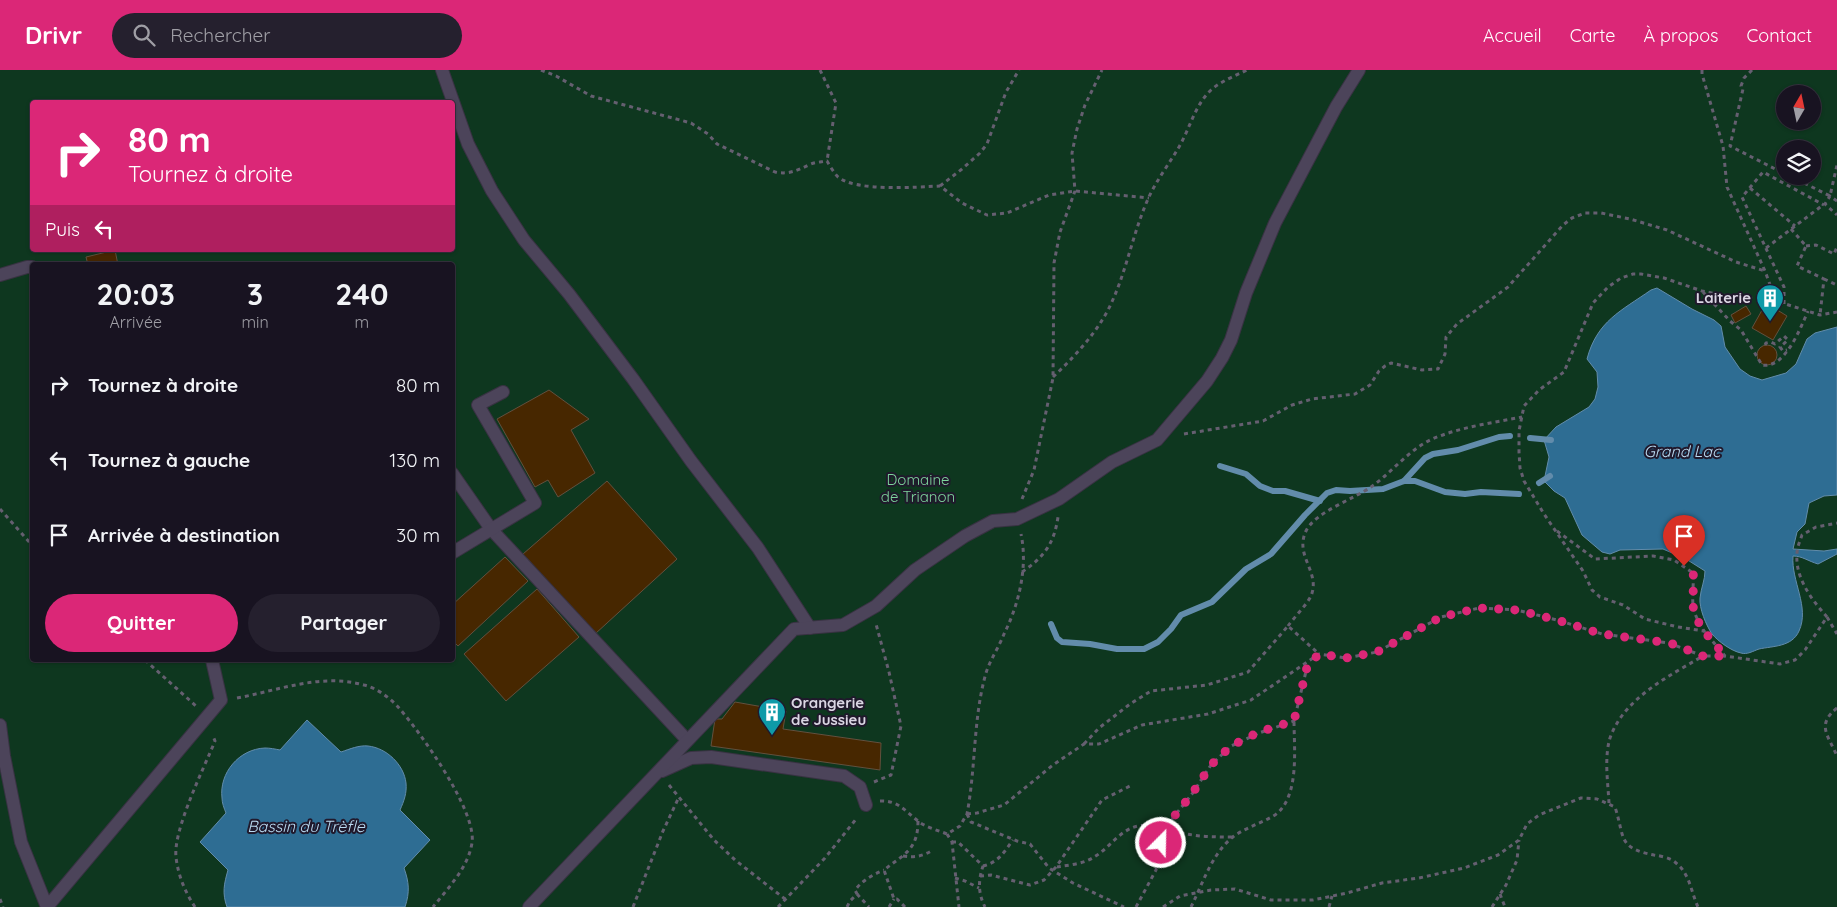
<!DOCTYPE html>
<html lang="fr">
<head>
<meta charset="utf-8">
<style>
	:root { --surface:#181321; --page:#25202e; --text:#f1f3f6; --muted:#9f9ea5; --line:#36323f; --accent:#db2777 }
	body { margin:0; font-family:Quicksand,sans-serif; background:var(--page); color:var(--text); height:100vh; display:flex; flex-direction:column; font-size:19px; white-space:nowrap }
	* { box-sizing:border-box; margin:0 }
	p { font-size:16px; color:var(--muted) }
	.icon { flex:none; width:28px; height:28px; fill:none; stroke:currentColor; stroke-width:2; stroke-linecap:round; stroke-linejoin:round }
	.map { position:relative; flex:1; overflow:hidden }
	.sheet { position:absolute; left:30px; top:192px; width:425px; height:400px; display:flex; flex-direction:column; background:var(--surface); border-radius:5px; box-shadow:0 1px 4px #0004,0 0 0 1px var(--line) }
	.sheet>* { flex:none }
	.banner { position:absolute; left:30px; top:30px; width:425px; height:152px; border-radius:5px; box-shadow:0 1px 4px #0004,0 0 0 1px var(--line); background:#db2777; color:#fff; overflow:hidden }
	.needle { width:32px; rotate:9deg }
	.buttons { position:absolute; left:1776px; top:15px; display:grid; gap:10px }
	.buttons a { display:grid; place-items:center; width:45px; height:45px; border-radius:50%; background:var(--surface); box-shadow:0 1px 4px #0004,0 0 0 1px var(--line); font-size:25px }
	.pin { position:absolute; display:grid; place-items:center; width:42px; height:42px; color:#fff; margin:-51px -21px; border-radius:50% 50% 50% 0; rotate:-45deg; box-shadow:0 0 5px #0007 }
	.pin .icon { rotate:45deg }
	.me { position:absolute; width:55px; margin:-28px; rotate:23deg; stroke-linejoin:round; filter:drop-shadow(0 0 4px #0008) }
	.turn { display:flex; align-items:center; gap:18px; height:105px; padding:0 15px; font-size:22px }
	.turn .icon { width:65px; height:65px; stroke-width:2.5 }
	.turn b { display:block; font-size:35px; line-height:42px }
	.then { display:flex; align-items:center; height:48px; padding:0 15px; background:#0003; gap:10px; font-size:19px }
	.eta { display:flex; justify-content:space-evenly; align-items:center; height:85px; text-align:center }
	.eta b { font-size:30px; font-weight:700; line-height:35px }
	.cta { display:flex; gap:10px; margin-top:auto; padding:10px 15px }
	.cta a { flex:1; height:58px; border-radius:30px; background:var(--accent); color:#fff; font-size:20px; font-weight:700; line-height:58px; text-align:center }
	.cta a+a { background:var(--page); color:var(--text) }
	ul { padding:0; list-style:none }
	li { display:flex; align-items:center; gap:15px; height:75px; padding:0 15px }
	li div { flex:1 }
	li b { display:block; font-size:19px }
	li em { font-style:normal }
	header { display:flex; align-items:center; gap:30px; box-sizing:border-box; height:70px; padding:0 25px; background:var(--accent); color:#fff }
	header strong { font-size:24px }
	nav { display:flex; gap:28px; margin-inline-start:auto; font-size:18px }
	.search { width:350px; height:45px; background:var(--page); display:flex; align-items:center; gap:12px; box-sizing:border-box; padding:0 18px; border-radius:28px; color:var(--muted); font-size:19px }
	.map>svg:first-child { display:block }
</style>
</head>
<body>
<header>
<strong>Drivr</strong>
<div class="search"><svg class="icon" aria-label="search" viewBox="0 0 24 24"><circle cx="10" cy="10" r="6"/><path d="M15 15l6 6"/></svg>Rechercher</div>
<nav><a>Accueil</a><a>Carte</a><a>À propos</a><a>Contact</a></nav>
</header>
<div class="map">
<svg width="1837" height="837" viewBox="0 0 1837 837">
	<rect width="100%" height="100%" fill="#20192c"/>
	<path fill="#0e371f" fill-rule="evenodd" d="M0,0H1837V837H0ZM1785,24H1812V51H1785ZM32,32H452V180H32ZM1785,79H1812V106H1785ZM32,195H452V590H32Z"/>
	<g fill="#2e6d93" stroke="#628cab">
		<path d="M1657,218L1692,239L1714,250L1721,256L1725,277L1740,299L1750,306L1762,310L1786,303L1796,294L1807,269L1815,263L1837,257V425L1824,426L1809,433L1805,454L1797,462L1793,479L1824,481L1837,479V484L1818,494C1808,491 1802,486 1793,486C1791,511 1810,537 1799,561C1792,577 1773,576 1759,579C1753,581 1747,585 1741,583C1731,581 1718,571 1712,564C1706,555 1699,538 1700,528C1701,518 1705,510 1705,501L1686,489L1663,479L1620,480L1610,484L1602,482L1582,465L1565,428L1554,421L1544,411L1549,387L1544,370L1556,357L1589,337L1595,329L1598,317L1597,302L1587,289C1597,251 1621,241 1651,220Z"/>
		<path d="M307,650L341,682C350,679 359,675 368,676C387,678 404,695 406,713C407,723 404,731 400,740L430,770L404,798C409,812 410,822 405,837H227C222,823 224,814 228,800L200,772L226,743C224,738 222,733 222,728C219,703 239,679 265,678C270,678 275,679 280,680Z"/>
	</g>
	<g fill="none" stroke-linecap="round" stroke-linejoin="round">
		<g stroke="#628cab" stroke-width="6">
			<polyline points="1530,368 1551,370"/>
			<polyline points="1220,396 1246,404 1260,416 1273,421 1285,421 1320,431"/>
			<polyline points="1404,411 1425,388 1433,384 1458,380 1499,367 1510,366"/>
			<polyline points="1539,413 1550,406"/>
			<polyline points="1051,554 1057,568 1062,572 1090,574 1117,579 1144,579 1158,572 1171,559 1181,545 1212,532 1246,499 1271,484 1305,445 1327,423 1336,420 1350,421 1383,419 1404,411 1415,411 1445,422 1465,424 1481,422 1519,424"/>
		</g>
	</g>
	<g fill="#472700" stroke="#62503e">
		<polygon points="115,180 118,195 88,195 86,187"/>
		<polygon points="1766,233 1787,246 1773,270 1752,258"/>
		<polygon points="1746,236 1751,244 1735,253 1731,245"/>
		<circle cx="1767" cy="285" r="10"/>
		<polygon points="549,320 589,349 571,360 595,403 558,427 548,410 535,417 497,349"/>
		<polygon points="607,411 677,489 595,564 523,484"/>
		<polygon points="505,487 528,511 458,576 452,570 452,535"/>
		<polygon points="537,519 579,567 506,631 464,584"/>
		<polygon points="735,632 786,641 783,659 881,673 880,700 711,676 715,649 722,649"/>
	</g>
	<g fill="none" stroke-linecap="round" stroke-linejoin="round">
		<g stroke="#383242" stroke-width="14">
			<g id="service">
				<polyline points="442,0 468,74 492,121 524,170 569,224 633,309 691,391 758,478 810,558"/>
				<polyline points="0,205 27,197 32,197"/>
				<polyline points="452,403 491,459 687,670"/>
				<polyline points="452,483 535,433 478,335 503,322"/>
				<polyline points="0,655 4,686 21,772 47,837"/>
				<polyline points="662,701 691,688 711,687 844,706 860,717 866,735"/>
				<polyline points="47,837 221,630 212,590"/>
				<polyline points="529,837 794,559 843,555 876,536 915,500 965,466 993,451 1017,449 1059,429 1112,392 1157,370 1207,311 1222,288 1231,270 1246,223 1275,153 1336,37 1359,0"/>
			</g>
		</g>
		<g stroke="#655f70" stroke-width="3" stroke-dasharray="4 4" stroke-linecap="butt">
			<path d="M541,0L556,6L591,26L691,53L708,64L717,74L775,102C789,105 798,100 811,94C816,92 822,92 827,91C830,96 834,103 838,107C856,122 917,117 940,116L962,133L987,145L1007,143L1049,125L1075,121L1149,128"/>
			<polyline points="820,0 836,33 827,91"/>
			<polyline points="1702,0 1702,4 1723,76 1727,117 1765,201 1776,231 1820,245 1837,242"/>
			<polyline points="1752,0 1744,8 1741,16 1743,19 1730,76 1785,104"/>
			<polyline points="1790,106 1830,126 1837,95"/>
			<polyline points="940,116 962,99 980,83 987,74 1006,22 1019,0"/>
			<polyline points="1750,118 1795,156"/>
			<polyline points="1837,131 1830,126 1825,134 1837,145"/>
			<polyline points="1791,159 1806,176 1797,196 1824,209 1820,245"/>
			<polyline points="1806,176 1816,175 1834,184 1837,177"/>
			<polyline points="1766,178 1823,135"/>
			<polyline points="1824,209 1837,215"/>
			<path d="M1703,222L1730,251L1741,260L1762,295C1785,299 1800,259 1808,241"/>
			<polyline points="1776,231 1722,225 1702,221 1664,208 1641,204 1633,204 1621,208 1608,217 1593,233 1564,302 1539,320 1524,336 1519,361 1519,382 1520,398 1524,411 1544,444 1583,501 1592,520 1600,527 1623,535 1645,549 1678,557 1704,561 1725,586 1780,594 1795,590 1805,580 1827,547 1837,564"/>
			<polyline points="1784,234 1784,217 1742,127 1763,102 1824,135"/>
			<polyline points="1765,275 1766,273 1771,272 1775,274 1784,266 1788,270 1780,277 1783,281 1787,280"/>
			<path d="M1053,307C1074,287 1094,266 1108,240C1126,205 1132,165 1148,129C1156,111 1169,94 1179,77C1190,58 1195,35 1211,20C1221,11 1235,6 1247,0"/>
			<polyline points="1184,364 1263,351 1292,335 1312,329 1355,324 1370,315 1379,301 1385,296 1391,293 1422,300 1438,299 1445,284 1446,267 1457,254 1508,217 1563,155 1572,148 1585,143 1601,143 1630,149 1667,160 1736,192 1765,201"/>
			<polyline points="1022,429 1034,400 1053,308 1054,193 1060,162 1075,121 1072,83 1077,59 1085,35 1102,0"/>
			<polyline points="0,439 32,475"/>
			<path d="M1557,461L1595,489L1653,486L1674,490L1693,503C1694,513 1692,524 1693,535C1694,544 1699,553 1704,561"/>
			<path d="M1022,502C1044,487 1054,474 1058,447"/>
			<path d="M1827,547C1812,530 1795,508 1797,484C1797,477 1800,471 1802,465L1816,457L1837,453"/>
			<path d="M1288,556C1295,546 1306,536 1311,526C1321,502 1294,486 1306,461C1315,442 1354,429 1371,417C1391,403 1408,381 1430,370C1459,357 1492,353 1522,347"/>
			<polyline points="145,590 196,636"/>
			<path d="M237,628C280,620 321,603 364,615C377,618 390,628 399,638C420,662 477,741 472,773C468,798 448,818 433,837"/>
			<path d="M1837,638C1816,655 1828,665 1837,686"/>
			<polyline points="1084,674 1099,658 1130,634 1151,621 1207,615 1248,602 1288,556 1319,584"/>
			<polyline points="874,712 891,705 901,656 889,602 876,554"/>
			<polyline points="669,715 714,770 735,790 785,829"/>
			<path d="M880,731C898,730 905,741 918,751C925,757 937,760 947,764L960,756L967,744C976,697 973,648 986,603C990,590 999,577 1004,564C1019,534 1028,497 1021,464"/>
			<path d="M1609,733C1608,713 1604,688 1610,668C1624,628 1669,606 1703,586"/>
			<polyline points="967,744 977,743 1004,735 1053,695 1084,674 1099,674 1142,655 1208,644 1251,630 1319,584 1346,588 1377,582 1441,547 1479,538 1517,540 1557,550 1602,564 1669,573 1703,586 1725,586"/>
			<polyline points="967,744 971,752 1017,771 1030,774 1049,798 1073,813 1124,837"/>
			<polyline points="947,764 952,772 959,837"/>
			<path d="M952,772H958L983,796C978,811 978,823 985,837"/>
			<path d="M903,786C915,788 923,786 933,780"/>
			<path d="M983,796C999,792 1004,782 1013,770"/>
			<path d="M1057,797C1069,795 1084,794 1094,787C1110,778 1119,760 1138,756C1154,753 1171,761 1187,764C1202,767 1218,767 1234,767"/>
			<polyline points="980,806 991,805 1030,815 1044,810 1056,797 1102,730 1132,715"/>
			<polyline points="955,808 965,811 979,818"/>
			<polyline points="857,824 869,837"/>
			<polyline points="1500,824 1505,837"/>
			<polyline points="0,829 3,837"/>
			<path d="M195,837C185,822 178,805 176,787C173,760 204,698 215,671L213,666"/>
			<polyline points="633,837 663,761 679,727"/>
			<polyline points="778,837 825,788 857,748"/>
			<path d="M847,837L850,831L857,824L855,820C863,810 872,805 884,800"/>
			<polyline points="889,837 894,829"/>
			<path d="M905,837L897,829H894L884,800C904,784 918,780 918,751"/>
			<polyline points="1136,837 1156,800 1164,759 1192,724 1211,695 1231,676 1259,663 1294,651 1308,593"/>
			<path d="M1163,837L1180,826L1211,820L1235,819L1271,830H1313L1347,823L1382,813L1419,808L1464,798L1498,785L1519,770L1527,754L1539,745L1581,728L1597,729L1615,737C1625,767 1617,778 1654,785C1661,786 1671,788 1676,793C1690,804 1691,822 1698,837"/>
			<path d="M1191,837C1203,813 1212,783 1234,766C1247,757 1262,753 1275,745C1300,727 1294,678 1294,651"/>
			<polyline points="1329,837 1332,826"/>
			<polyline points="1492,837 1506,815 1517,790 1519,770"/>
		</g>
		<use href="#service" stroke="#4c445a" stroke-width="12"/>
	</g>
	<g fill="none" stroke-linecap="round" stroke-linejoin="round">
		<path stroke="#db2777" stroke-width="9" stroke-dasharray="0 16.2" d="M1161,773L1164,759L1192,724L1211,695L1231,676L1259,662L1294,651L1308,593L1320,584L1346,588L1377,582L1441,547L1479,538L1517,540L1557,550L1602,564L1670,573L1703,586H1725C1713,571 1695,555 1693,535C1692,524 1695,514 1693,503L1684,496"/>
	</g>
	<defs>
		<g id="building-pin" transform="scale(1.4375)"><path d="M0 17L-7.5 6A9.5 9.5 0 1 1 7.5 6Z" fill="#0f9aa8" stroke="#20192c"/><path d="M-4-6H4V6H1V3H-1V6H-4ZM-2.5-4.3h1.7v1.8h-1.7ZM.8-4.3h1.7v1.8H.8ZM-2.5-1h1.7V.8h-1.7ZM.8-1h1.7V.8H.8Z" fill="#fff"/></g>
	</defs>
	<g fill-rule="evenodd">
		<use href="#building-pin" x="1770" y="228"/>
		<use href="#building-pin" x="772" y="642"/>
	</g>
	<g text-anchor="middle" stroke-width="4" stroke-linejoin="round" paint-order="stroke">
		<g font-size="15" font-weight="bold" fill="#dad6e3" stroke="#20192c" text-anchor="end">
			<text x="1751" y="233">Laiterie</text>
			<text x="791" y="638" text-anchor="start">Orangerie<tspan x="791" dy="17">de Jussieu</tspan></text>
		</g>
		<g font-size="15" fill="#7dd59c" stroke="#20192c">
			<text x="918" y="415">Domaine<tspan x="918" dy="17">de Trianon</tspan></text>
		</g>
		<g font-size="16" font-style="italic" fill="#badbf2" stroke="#20192c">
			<text x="1682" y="387">Grand Lac</text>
			<text x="306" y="762">Bassin du Trèfle</text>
		</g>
	</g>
</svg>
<div class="buttons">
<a><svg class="needle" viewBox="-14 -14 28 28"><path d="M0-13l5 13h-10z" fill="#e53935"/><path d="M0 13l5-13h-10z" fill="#9f9ea5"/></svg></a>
<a><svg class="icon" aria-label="layers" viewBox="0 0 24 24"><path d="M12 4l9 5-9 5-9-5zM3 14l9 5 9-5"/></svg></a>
</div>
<div class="pin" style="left:1684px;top:496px;background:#d93025"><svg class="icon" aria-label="arrive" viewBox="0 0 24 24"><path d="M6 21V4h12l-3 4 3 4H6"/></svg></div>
<svg class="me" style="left:1161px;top:773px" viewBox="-20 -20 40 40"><circle r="17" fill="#db2777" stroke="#fff" stroke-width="3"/><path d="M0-11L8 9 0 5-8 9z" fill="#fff"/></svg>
<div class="banner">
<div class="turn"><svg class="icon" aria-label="right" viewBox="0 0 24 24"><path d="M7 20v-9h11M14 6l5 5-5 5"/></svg><div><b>80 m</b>Tournez à droite</div></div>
<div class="then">Puis<svg class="icon" aria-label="left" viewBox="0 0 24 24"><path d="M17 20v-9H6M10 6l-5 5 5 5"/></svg></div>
</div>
<section class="sheet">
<div class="eta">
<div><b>20:03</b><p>Arrivée</p></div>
<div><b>3</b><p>min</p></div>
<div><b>240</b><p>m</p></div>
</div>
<ul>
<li><svg class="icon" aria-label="right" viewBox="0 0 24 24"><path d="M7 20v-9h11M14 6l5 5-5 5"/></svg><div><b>Tournez à droite</b></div><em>80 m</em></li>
<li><svg class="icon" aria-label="left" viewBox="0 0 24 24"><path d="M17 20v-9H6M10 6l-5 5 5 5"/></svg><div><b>Tournez à gauche</b></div><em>130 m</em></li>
<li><svg class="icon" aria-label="arrive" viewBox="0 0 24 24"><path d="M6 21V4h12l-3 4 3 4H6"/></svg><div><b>Arrivée à destination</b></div><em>30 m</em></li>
</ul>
<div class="cta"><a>Quitter</a><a>Partager</a></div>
</section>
</div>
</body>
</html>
